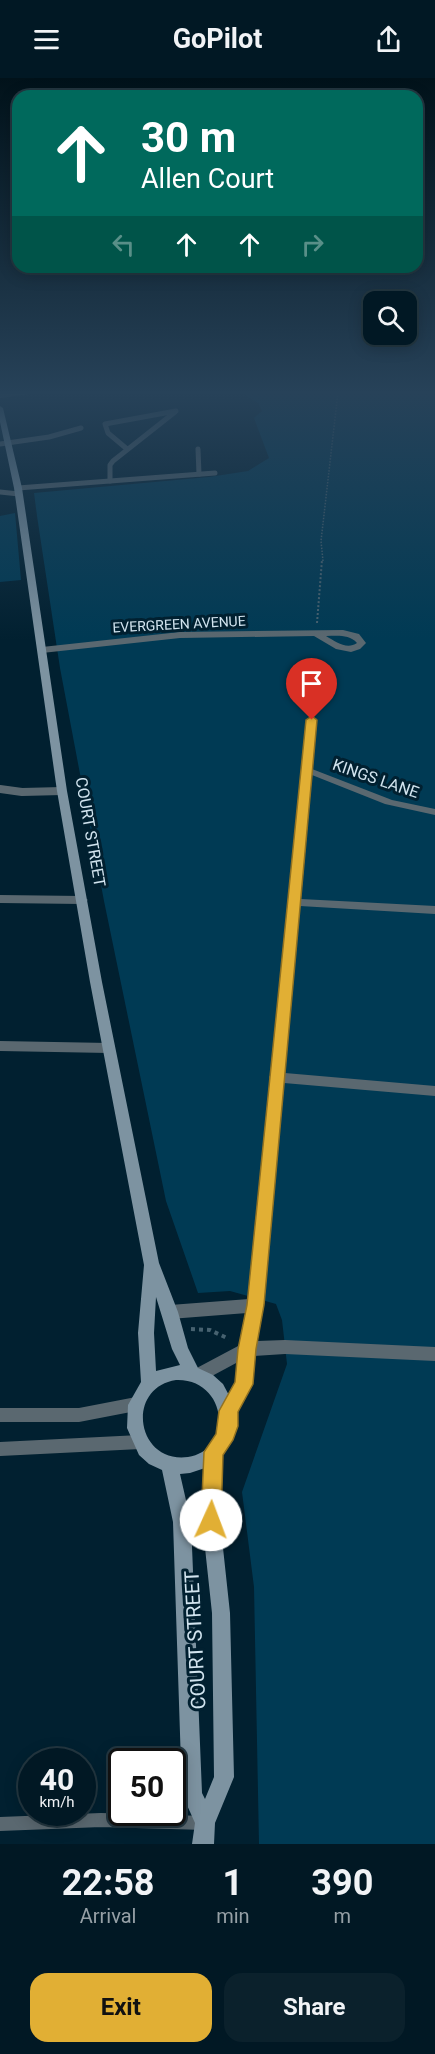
<!DOCTYPE html>
<html lang="en">
<head>
<meta charset="utf-8">
<style>
	:root { --surface:#011824; --page:#0b212c; --text:#f1f3f6; --muted:#96a0a6; --line:#233741; --accent:#e1af34 }
	body { margin:0; font-family:Roboto,sans-serif; background:var(--page); color:var(--text); height:100vh; display:flex; flex-direction:column; font-size:22px; white-space:nowrap }
	* { box-sizing:border-box; margin:0 }
	p { font-size:20px; color:var(--muted) }
	.icon { flex:none; width:33px; height:33px; fill:none; stroke:currentColor; stroke-width:2; stroke-linecap:round; stroke-linejoin:round }
	.map { position:relative; height:1766px; overflow:hidden }
	.sheet { display:flex; flex-direction:column; background:var(--surface); flex:1 }
	.sheet>* { flex:none }
	.banner { position:absolute; left:12px; top:12px; width:411px; height:183px; border-radius:18px; box-shadow:0 3px 15px #0003,0 0 0 2px var(--line); background:#00695c; color:#fff; overflow:hidden }
	.buttons { position:absolute; left:363px; top:213px; display:grid; gap:12px }
	.buttons a { display:grid; place-items:center; width:54px; height:54px; border-radius:12px; background:var(--surface); box-shadow:0 3px 15px #0003,0 0 0 2px var(--line); font-size:30px }
	.speed { position:absolute; left:18px; top:1670px; display:flex; gap:12px; font-size:30px; font-weight:700; text-align:center }
	.speed>* { display:grid; place-content:center; width:78px; height:78px; border-radius:50%; background:var(--surface); box-shadow:0 3px 15px #0003,0 0 0 2px var(--line); line-height:1 }
	.speed small { font-size:15px; font-weight:400 }
	.speed .limit { border:3px solid #111; border-radius:9px; background:#fff; color:#111 }
	.pin { position:absolute; display:grid; place-items:center; width:51px; height:51px; color:#fff; margin:-62px -26px; border-radius:50% 50% 50% 0; rotate:-45deg; box-shadow:0 0 6px #0007 }
	.pin .icon { rotate:45deg }
	.me { position:absolute; width:66px; margin:-33px; rotate:2deg; stroke-linejoin:round; filter:drop-shadow(0 0 4px #0008) }
	.turn { display:flex; align-items:center; gap:21px; height:126px; padding:0 30px; font-size:27px }
	.turn .icon { width:78px; height:78px; stroke-width:2.5 }
	.turn b { display:block; font-size:42px; line-height:51px }
	.lanes { display:flex; align-items:center; height:57px; padding:0 30px; background:#0003; justify-content:center; gap:30px; direction:ltr }
	.lanes .off { opacity:.35 }
	.eta { display:flex; justify-content:space-evenly; align-items:center; height:102px; text-align:center }
	.eta b { font-size:36px; font-weight:700; line-height:42px }
	.action { display:flex; gap:12px; margin-top:auto; padding:12px 30px }
	.action a { flex:1; height:69px; border-radius:18px; background:var(--accent); color:#111; font-size:24px; font-weight:700; line-height:69px; text-align:center }
	.action a+a { background:var(--page); color:var(--text) }
	header { display:flex; justify-content:space-between; align-items:center; height:78px; padding:0 30px; background:var(--surface); font-size:27px; font-weight:700 }
	.map>svg:first-child { display:block }
</style>
</head>
<body>
<header><svg class="icon" aria-label="menu" viewBox="0 0 24 24"><path d="M4 6h16M4 12h16M4 18h16"/></svg>GoPilot<svg class="icon" aria-label="share" viewBox="0 0 24 24"><path d="M12 15V3M7 8l5-5 5 5M5 13v7h14v-7"/></svg></header>
<div class="map">
<svg width="435" height="1766" viewBox="0 0 435 1766">
	<rect width="100%" height="100%" fill="#012030"/>
	<g fill="#003a54">
		<polygon points="240,314 435,314 435,1766 259,1766 254,1509 242,1414 287,1286 282,1242 276,1226 230,1213 198,1215 166,1123 104,823 60,590 37,438 34,415 209,399 248,393 269,380 254,340 262,333 258,325"/>
		<polygon points="15,435 21,502 0,504 0,438"/>
	</g>
	<g fill="none" stroke-linecap="round" stroke-linejoin="round">
		<polyline stroke="#476270" stroke-width="1.5" stroke-dasharray="1.5 1.5" stroke-linecap="butt" points="323,483 321,463 338,314"/>
		<polyline stroke="#476270" stroke-width="2" stroke-dasharray="2 2" stroke-linecap="butt" points="317,545 322,482"/>
		<polyline stroke="#476270" stroke-width="4" stroke-dasharray="4 4" stroke-linecap="butt" points="191,1251 210,1252 229,1261"/>
		<g stroke="#5a6870" stroke-width="5">
			<polyline points="0,366 49,359 81,350"/>
			<polyline points="127,371 108,355 105,346 176,333"/>
			<polyline points="198,371 199,396"/>
			<polyline points="110,403 110,387 113,383 175,334"/>
			<polyline points="18,410 215,395"/>
			<polyline points="0,414 19,416"/>
		</g>
		<polyline stroke="#5a6870" stroke-width="8" points="0,711 22,714 62,713"/>
		<g stroke="#5a6870" stroke-width="14">
			<polyline points="0,1337 79,1337 136,1326"/>
			<polyline points="0,1371 140,1364"/>
			<polyline points="0,1746 101,1742 205,1745"/>
		</g>
		<g fill="#5a6870" fill-rule="evenodd">
			<polygon points="19,314 45,314 0,320 0,316"/>
			<path d="M343,552L359,556L366,565L360,571L351,574L336,571L314,558L180,560L42,575L38,572L42,569L180,554ZM326,558C337,558 349,556 357,565C347,572 336,564 326,558Z"/>
			<polygon points="312,638 317,641 312,691 392,722 435,731 435,737 385,726 312,697 301,821 435,828 435,836 300,828 285,995 435,1008 435,1018 284,1005 264,1227 257,1263 285,1262 435,1269 435,1283 285,1276 254,1278 252,1306 235,1339 229,1341 223,1339 221,1333 236,1305 238,1284 199,1305 193,1302 191,1297 193,1292 240,1267 247,1235 170,1241 164,1239 162,1234 164,1229 170,1227 249,1221 271,1002 269,999 272,995 307,641"/>
			<polygon points="0,817 82,818 88,822 82,826 0,825"/>
			<polygon points="0,963 109,965 114,967 115,970 114,973 109,975 0,973"/>
		</g>
		<path fill="#7d93a1" fill-rule="evenodd" d="M0,328L3,330L22,410L67,713L102,904L159,1185L178,1234L188,1270L198,1290L213,1297L223,1306L232,1323L236,1336L234,1355L222,1377L220,1442L230,1535L234,1699L215,1745L214,1766H192L195,1745L182,1716L173,1444L162,1392L149,1386L139,1377L127,1350L128,1327L141,1304L138,1255L144,1187L90,904L57,713L14,410L0,344ZM156,1219L172,1271L180,1287L156,1293L154,1255ZM176,1302C227,1300 235,1372 188,1379C136,1386 125,1310 176,1302ZM205,1390L202,1442L212,1535L214,1699L205,1721L202,1715L191,1444L180,1396L190,1395Z"/>
	</g>
	<linearGradient id="sky" x2="0" y2="1"><stop stop-color="#01121a"/><stop offset="0.56" stop-color="#274259"/><stop offset="1" stop-color="#274259" stop-opacity="0"/></linearGradient>
	<rect width="435" height="562" fill="url(#sky)"/>
	<polygon fill="#e1af34" stroke="#927222" stroke-width="1.5" points="312,638 317,642 264,1227 256,1271 253,1306 238,1334 238,1348 233,1362 223,1377 221,1442 218,1449 211,1452 204,1449 201,1442 204,1374 216,1356 219,1333 235,1304 238,1271 247,1227 306,642"/>
	<g text-anchor="middle" stroke-width="6" stroke-linejoin="round" paint-order="stroke">
		<g font-size="14" fill="#d2e4ef" stroke="#012030">
			<text transform="translate(179 546) rotate(-3)" y="5">EVERGREEN AVENUE</text>
		</g>
		<g font-size="16" fill="#d2e4ef" stroke="#012030">
			<text transform="translate(376 700) rotate(19)" y="6">KINGS LANE</text>
			<text transform="translate(91 754) rotate(80)" y="6">COURT STREET</text>
		</g>
		<g font-size="20" fill="#d2e4ef" stroke="#012030">
			<text transform="translate(195 1562) rotate(-93)" y="7">COURT STREET</text>
		</g>
	</g>
</svg>
<div class="buttons">
<a><svg class="icon" aria-label="search" viewBox="0 0 24 24"><circle cx="10" cy="10" r="6"/><path d="M15 15l6 6"/></svg></a>
</div>
<div class="speed"><div>40<small>km/h</small></div><div class="limit">50</div></div>
<div class="pin" style="left:312px;top:642px;background:#d93025"><svg class="icon" aria-label="arrive" viewBox="0 0 24 24"><path d="M6 21V4h12l-3 4 3 4H6"/></svg></div>
<svg class="me" style="left:211px;top:1442px" viewBox="-20 -20 40 40"><circle r="19" fill="#fff"/><path d="M0-13L10 11 0 6-10 11z" fill="#e1af34"/></svg>
<div class="banner">
<div class="turn"><svg class="icon" aria-label="ahead" viewBox="0 0 24 24"><path d="M12 20V5M6 11l6-6 6 6"/></svg><div><b>30 m</b>Allen Court</div></div>
<div class="lanes"><svg class="icon off" aria-label="left" viewBox="0 0 24 24"><path d="M17 20v-9H6M10 6l-5 5 5 5"/></svg><svg class="icon" aria-label="ahead" viewBox="0 0 24 24"><path d="M12 20V5M6 11l6-6 6 6"/></svg><svg class="icon" aria-label="ahead" viewBox="0 0 24 24"><path d="M12 20V5M6 11l6-6 6 6"/></svg><svg class="icon off" aria-label="right" viewBox="0 0 24 24"><path d="M7 20v-9h11M14 6l5 5-5 5"/></svg></div>
</div>
</div>
<section class="sheet">
<div class="eta">
<div><b>22:58</b><p>Arrival</p></div>
<div><b>1</b><p>min</p></div>
<div><b>390</b><p>m</p></div>
</div>
<div class="action"><a>Exit</a><a>Share</a></div>
</section>
</body>
</html>
